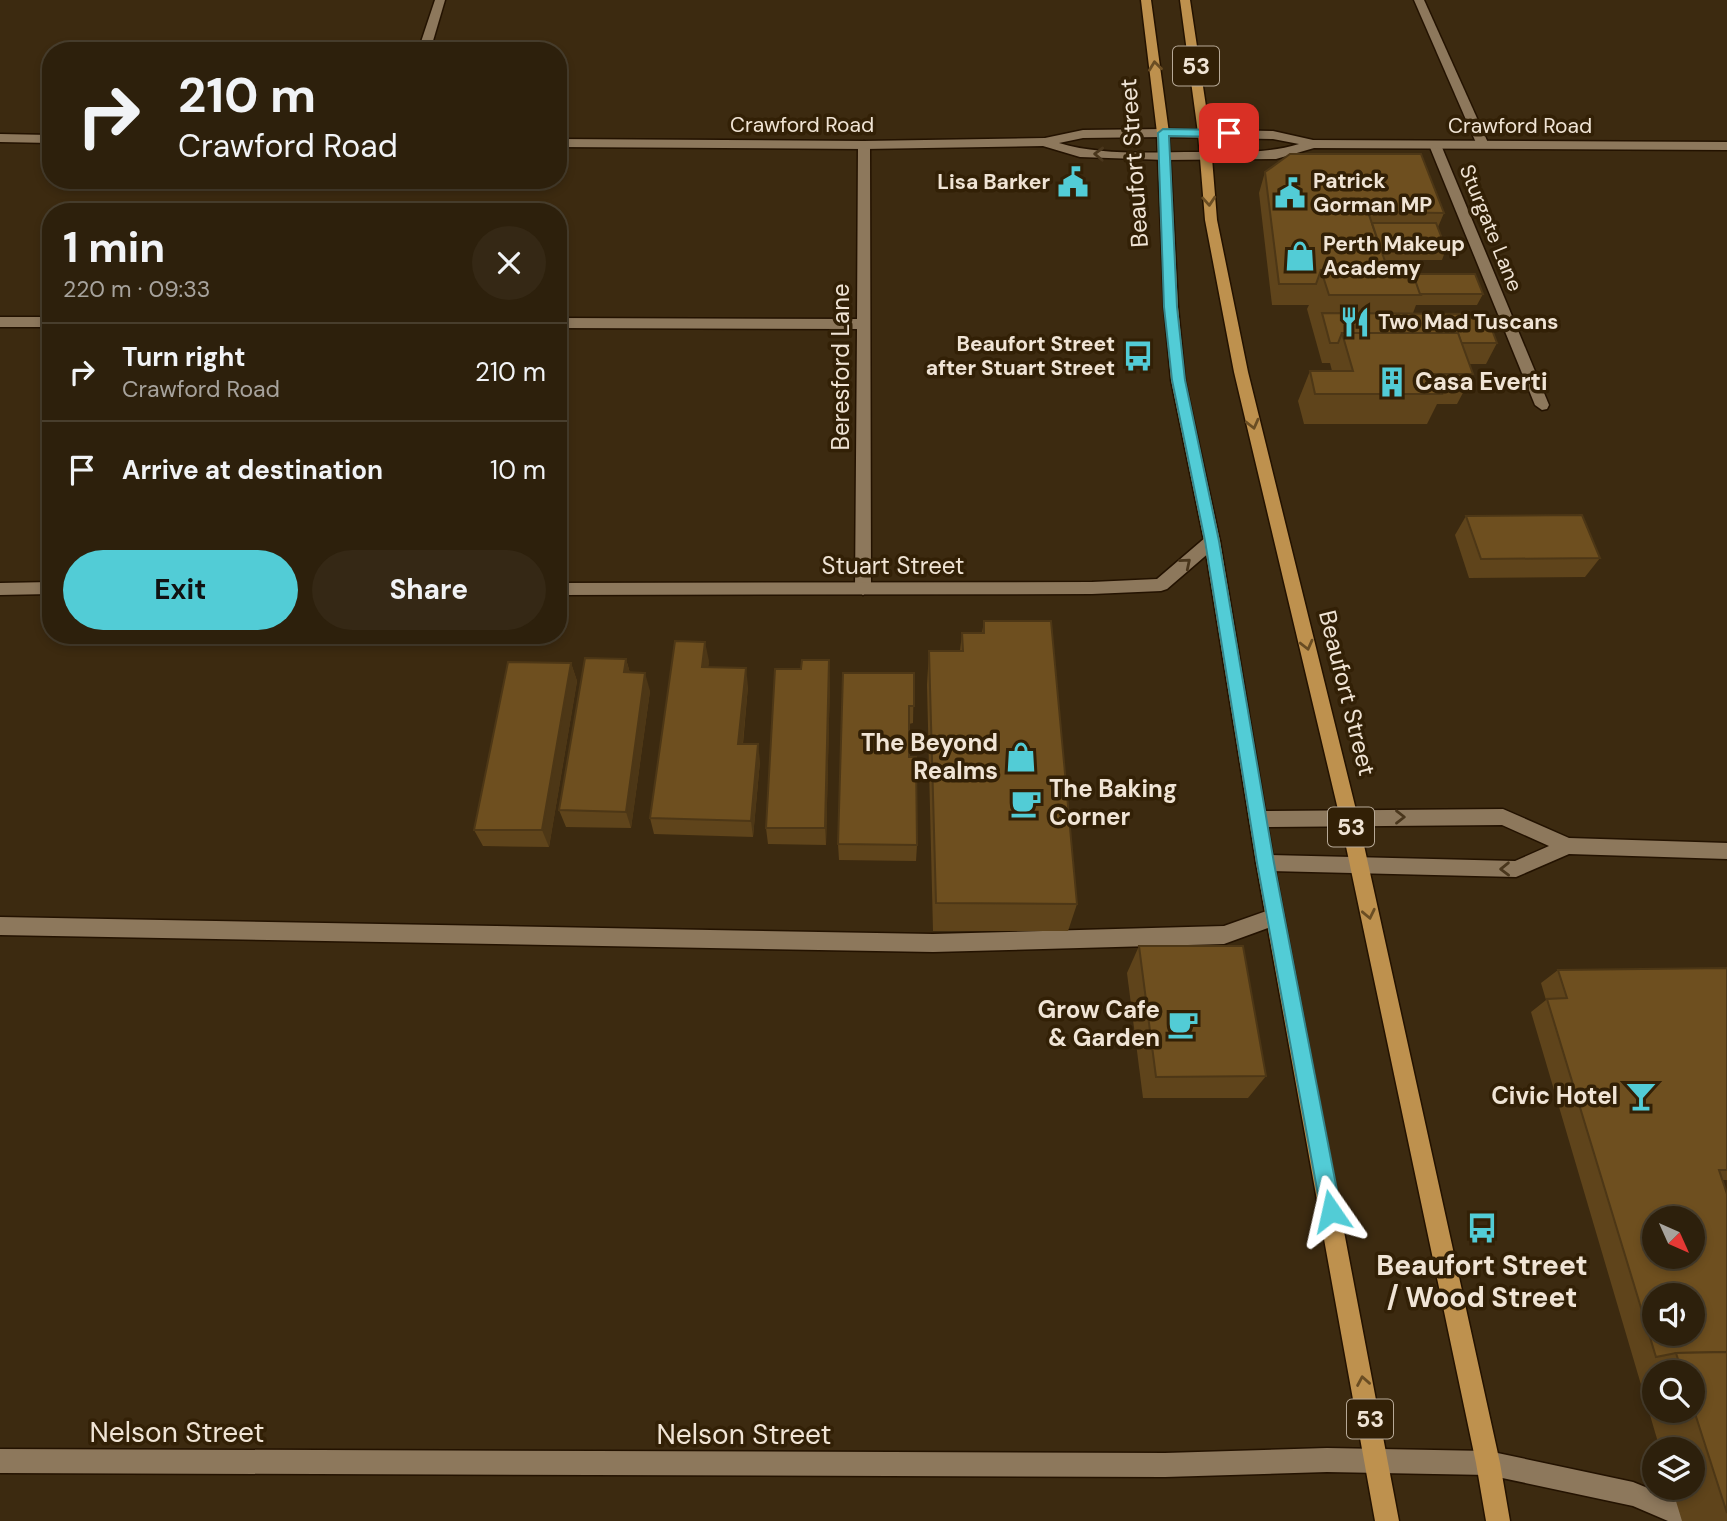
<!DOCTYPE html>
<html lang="en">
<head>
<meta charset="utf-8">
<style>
	:root { --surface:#2d200c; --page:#352815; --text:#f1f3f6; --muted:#a7a39d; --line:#483e2d; --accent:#52ccd6 }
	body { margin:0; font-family:"DM Sans",sans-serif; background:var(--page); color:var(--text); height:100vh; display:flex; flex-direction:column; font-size:26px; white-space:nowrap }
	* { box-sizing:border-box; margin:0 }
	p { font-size:23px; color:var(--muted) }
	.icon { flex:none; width:38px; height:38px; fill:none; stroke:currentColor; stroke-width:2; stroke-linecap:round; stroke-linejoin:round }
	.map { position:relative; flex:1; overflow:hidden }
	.drawer { position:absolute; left:42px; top:203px; width:525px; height:441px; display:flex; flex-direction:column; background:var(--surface); border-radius:28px; box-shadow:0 4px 10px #0003,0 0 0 2px var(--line) }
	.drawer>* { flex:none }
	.guide { position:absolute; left:42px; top:42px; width:525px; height:147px; border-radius:28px; box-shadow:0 4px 10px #0003,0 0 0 2px var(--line); background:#2d200c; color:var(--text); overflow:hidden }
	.needle { width:46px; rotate:135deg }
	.buttons { position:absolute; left:1642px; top:1206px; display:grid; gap:14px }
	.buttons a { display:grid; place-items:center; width:63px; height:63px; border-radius:50%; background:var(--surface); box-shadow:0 4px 10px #0003,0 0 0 2px var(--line); font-size:35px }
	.pin { position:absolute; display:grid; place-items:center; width:60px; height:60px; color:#fff; margin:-30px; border-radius:14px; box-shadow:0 4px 10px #0006 }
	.me { position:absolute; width:77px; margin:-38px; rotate:349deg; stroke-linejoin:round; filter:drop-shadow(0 0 5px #0008) }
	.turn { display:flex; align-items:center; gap:24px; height:147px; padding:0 21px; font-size:32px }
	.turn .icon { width:91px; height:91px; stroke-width:2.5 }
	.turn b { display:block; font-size:49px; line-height:60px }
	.round { display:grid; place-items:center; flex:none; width:74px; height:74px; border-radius:37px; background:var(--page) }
	.overview { display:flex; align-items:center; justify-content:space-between; height:119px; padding:0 21px }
	h1 { font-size:42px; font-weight:700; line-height:52px }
	.primary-button { display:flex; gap:14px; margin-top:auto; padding:14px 21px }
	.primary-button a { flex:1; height:80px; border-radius:42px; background:var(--accent); color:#111; font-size:28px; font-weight:700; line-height:80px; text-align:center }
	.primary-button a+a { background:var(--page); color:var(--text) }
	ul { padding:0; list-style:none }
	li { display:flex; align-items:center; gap:21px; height:98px; padding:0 21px; border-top:2px solid var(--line) }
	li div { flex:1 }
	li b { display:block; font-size:26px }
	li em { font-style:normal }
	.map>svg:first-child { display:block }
</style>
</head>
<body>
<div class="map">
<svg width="1727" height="1521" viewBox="0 0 1727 1521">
	<rect width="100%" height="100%" fill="#3c2a10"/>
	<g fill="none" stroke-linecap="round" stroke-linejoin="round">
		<g stroke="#231200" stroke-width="3">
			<g id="lane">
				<polygon points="1414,0 1424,0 1489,145 1487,148 1477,145"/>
				<polygon points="864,141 870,145 871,589 863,595 855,589 857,329 558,328 558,318 857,319 858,145"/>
				<polygon points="1435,141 1441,145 1549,405 1547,409 1542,410 1535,405 1429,145"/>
				<rect x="0" y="317" width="51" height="10"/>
				<polygon points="1275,908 1282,911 1284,917 1282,923 1224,944 933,952 0,935 0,917 933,934 1224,926"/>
				<polygon points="1488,1451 1633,1482 1706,1512 1709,1521 1668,1521 1633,1506 1488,1475 1480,1471 1476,1463 1480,1455"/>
			</g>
		</g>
		<g stroke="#231200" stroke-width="3">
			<g id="street">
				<polygon points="435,0 445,0 430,51 418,51"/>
				<path d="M1163,129L1273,131L1313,140L1727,142V150L1314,148L1276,159L1165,160L1080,157L1043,146L864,149L558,147V139L864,141L1045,138L1083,130ZM1163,137L1273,139L1299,144C1266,154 1232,152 1198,152C1152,152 1102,156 1059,143L1083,138Z"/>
				<polygon points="0,134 51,135 51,143 0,142"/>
				<polygon points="1212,535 1220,541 1218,545 1167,589 1161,591 1092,594 558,595 558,583 1092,582 1157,579 1206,537"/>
				<polygon points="51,582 51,594 0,595 0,583"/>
				<polygon points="1503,809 1569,838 1727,843 1727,859 1569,854 1516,877 1265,871 1258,869 1256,863 1258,857 1265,855 1515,861 1549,846 1502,825 1258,827 1252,825 1249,819 1252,813 1258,811"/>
				<polygon points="1327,1448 1488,1451 1496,1455 1500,1463 1496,1471 1488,1475 1327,1472 1165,1477 0,1473 0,1449 1165,1453"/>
			</g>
		</g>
		<g stroke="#231200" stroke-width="3">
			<g id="primary">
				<polygon points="1141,0 1151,0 1169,133 1178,307 1185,380 1220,541 1274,863 1399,1521 1375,1521 1256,863 1204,541 1171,380 1164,307 1157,133"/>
				<polygon points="1180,0 1190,0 1210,133 1217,220 1248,372 1358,818 1500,1463 1510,1521 1486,1521 1476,1463 1340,818 1234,372 1205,220 1198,133"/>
			</g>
		</g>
		<use href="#lane" fill="#8d785c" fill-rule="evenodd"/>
		<use href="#street" fill="#8d785c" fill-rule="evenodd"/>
		<use href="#primary" fill="#be914e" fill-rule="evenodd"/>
	</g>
	<g fill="#5f441b" fill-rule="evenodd">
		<polygon points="1265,172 1444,213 1438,227 1446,249 1442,260 1385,260 1388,270 1413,274 1483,294 1477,305 1416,305 1413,313 1497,343 1486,364 1469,364 1473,374 1457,404 1437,404 1427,424 1304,424 1298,401 1310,371 1332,371 1330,363 1322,363 1307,309 1309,305 1272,305 1259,193"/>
		<polygon points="1466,516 1600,558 1585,577 1469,578 1455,535"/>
		<polygon points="984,621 1077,904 1068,931 933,931 927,685 929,651 960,651 962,633 982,633"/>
		<polygon points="626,659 630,673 650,691 631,828 566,827 559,810"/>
		<polygon points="709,661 708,667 748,686 743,744 760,761 753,837 654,834 650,818"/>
		<polygon points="571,663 577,681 549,847 483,846 474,830"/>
		<polygon points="914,673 913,723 909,724 909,757 917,845 916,861 839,860 838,844"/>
		<polygon points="830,679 826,845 768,844 766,828"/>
		<polygon points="1139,946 1266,1076 1248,1098 1143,1098 1127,973"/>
		<path d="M1727,968V1180H1722L1727,1194V1521H1682L1672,1488H1692V1449H1660L1531,1012L1546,1000L1541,983L1558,970ZM1654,1372H1692V1410H1654Z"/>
	</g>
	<g fill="#4d3716">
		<polygon points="705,642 709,661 706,685 702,667"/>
		<polygon points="626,659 631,677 624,672"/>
		<polygon points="829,660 830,679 826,845 825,828"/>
		<polygon points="571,663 577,681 549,847 542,830"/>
		<polygon points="746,668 748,686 741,761 738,744"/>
		<polygon points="645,673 650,691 631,828 626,812"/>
		<polygon points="758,744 760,761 753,837 751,821"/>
	</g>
	<g fill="#6e4f1f" stroke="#4d3716" stroke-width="2" fill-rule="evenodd">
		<polygon points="1290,154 1421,154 1444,213 1368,212 1388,270 1321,270 1316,284 1279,284 1265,172"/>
		<polygon points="1372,223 1436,223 1446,249 1381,250"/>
		<polygon points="1321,270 1412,270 1421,295 1329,295"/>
		<polygon points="1413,274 1475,274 1483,294 1420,294"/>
		<polygon points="1322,313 1486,314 1497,343 1461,343 1458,333 1342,333 1338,343 1330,343"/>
		<polygon points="1342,333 1458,333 1473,374 1435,374 1442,394 1315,394 1310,371 1353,371"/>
		<polygon points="1582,515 1600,558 1481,559 1466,516"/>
		<polygon points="984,621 1051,621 1077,904 936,903 929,651 963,651 962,633 984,633"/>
		<polygon points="675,641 705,642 702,667 746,668 738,744 758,744 751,821 650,818"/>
		<polygon points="585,658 626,659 624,672 645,673 626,812 559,810"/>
		<polygon points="802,660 829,660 825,828 766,828 775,669 801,669"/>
		<polygon points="508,662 571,663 542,830 474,830"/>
		<polygon points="843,673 914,673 914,706 909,706 909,757 916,757 917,845 838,844"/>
		<polygon points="1139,946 1243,946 1266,1076 1156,1077"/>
		<path d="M1727,968V1170H1719L1727,1194V1352L1676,1353L1656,1357L1547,999L1567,998L1558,970ZM1654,1218H1692V1256H1654ZM1654,1295H1692V1334H1654Z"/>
		<polygon points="1727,1352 1727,1513 1692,1404 1692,1372 1682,1372 1676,1353"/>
	</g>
	<defs><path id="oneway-chevron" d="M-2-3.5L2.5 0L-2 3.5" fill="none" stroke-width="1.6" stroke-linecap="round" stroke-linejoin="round" transform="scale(1.75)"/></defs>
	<g stroke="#6a4d23">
		<use href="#oneway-chevron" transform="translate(1155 66) rotate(-97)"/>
		<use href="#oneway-chevron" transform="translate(1209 201) rotate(86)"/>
		<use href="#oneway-chevron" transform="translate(1253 424) rotate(76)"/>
		<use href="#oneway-chevron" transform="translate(1307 645) rotate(76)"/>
		<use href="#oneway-chevron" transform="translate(1369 914) rotate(78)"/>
		<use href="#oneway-chevron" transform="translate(1363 1381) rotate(-100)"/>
	</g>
	<g stroke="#49361c">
		<use href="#oneway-chevron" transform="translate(1099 154) rotate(-178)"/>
		<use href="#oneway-chevron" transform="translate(1186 563) rotate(-40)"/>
		<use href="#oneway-chevron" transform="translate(1400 817)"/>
		<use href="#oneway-chevron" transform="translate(1505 869) rotate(179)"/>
	</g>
	<polygon fill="#52ccd6" stroke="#35858b" stroke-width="2" points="1163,129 1229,130 1235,133 1229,137 1169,136 1177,307 1185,380 1219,541 1274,863 1341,1211 1338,1218 1331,1221 1324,1218 1321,1211 1257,863 1205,541 1172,380 1164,307 1158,133"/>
	<defs>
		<g id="civic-bare" transform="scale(2.415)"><path d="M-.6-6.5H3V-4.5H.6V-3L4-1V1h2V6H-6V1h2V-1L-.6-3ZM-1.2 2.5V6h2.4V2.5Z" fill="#52ccd6" stroke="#322006" stroke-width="2.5" paint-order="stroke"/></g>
		<g id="shop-bare" transform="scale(2.415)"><path d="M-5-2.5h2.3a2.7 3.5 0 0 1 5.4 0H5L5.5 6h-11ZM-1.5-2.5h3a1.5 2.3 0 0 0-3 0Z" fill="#52ccd6" stroke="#322006" stroke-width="2.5" paint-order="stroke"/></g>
		<g id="restaurant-bare" transform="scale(2.415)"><path d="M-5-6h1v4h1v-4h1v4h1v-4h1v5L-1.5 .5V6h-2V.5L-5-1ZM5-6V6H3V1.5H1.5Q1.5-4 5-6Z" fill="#52ccd6" stroke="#322006" stroke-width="2.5" paint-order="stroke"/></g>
		<g id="bus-bare" transform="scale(2.415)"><path d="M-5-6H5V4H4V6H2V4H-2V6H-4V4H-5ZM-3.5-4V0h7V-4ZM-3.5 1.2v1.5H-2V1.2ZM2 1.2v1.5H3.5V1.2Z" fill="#52ccd6" stroke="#322006" stroke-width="2.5" paint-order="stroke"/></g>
		<g id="building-bare" transform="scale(2.415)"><path d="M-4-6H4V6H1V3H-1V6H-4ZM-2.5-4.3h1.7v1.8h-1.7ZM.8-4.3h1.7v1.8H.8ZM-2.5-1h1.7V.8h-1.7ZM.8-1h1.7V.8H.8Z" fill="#52ccd6" stroke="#322006" stroke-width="2.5" paint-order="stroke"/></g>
		<g id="cafe-bare" transform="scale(2.415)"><path d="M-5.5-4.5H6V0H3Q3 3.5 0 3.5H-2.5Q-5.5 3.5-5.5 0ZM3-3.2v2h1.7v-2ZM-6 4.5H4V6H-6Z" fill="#52ccd6" stroke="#322006" stroke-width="2.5" paint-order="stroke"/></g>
		<g id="bar-bare" transform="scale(2.415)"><path d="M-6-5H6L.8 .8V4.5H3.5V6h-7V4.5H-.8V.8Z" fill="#52ccd6" stroke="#322006" stroke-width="2.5" paint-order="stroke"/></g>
	</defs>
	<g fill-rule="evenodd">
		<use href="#civic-bare" x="1073" y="182"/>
		<use href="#civic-bare" x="1290" y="193"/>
		<use href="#shop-bare" x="1300" y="256"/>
		<use href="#restaurant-bare" x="1355" y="322"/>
		<use href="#bus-bare" x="1138" y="356"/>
		<use href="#building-bare" x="1392" y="382"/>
		<use href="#shop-bare" x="1021" y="757"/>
		<use href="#cafe-bare" x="1026" y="803"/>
		<use href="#cafe-bare" x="1183" y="1024"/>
		<use href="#bar-bare" x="1641" y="1096"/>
		<use href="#bus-bare" x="1482" y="1228"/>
	</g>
	<g text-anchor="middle" stroke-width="7" stroke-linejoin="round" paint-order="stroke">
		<g font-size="21" fill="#f0e4d5" stroke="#322006">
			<text x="802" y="132">Crawford Road</text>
			<text x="1520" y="133">Crawford Road</text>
			<text transform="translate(1491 228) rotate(68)" y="7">Sturgate Lane</text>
		</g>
		<g font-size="21" font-weight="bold" fill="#f0e4d5" stroke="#322006" text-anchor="start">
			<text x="1313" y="188">Patrick<tspan x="1313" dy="24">Gorman MP</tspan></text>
			<text x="1050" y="189" text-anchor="end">Lisa Barker</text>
			<text x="1323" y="251">Perth Makeup<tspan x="1323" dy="24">Academy</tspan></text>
			<text x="1378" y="329">Two Mad Tuscans</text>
			<text x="1115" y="351" text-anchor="end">Beaufort Street<tspan x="1115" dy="24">after Stuart Street</tspan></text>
		</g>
		<g fill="#322006" stroke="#b7a997" stroke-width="2">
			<rect x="1173" y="46.5" width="46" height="39" rx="5"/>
			<rect x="1328" y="807.5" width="46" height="39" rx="5"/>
			<rect x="1347" y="1399.5" width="46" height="39" rx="5"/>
		</g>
		<g font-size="23" font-weight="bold" fill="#f0e4d5">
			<text x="1196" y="74">53</text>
			<text x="1351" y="835">53</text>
			<text x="1370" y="1427">53</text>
		</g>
		<g font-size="24" fill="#f0e4d5" stroke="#322006">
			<text transform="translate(1134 163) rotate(-94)" y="8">Beaufort Street</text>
			<text transform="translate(841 367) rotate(-90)" y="8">Beresford Lane</text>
			<text x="893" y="574">Stuart Street</text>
			<text transform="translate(1347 693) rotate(76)" y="8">Beaufort Street</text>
		</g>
		<g font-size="24" font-weight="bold" fill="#f0e4d5" stroke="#322006" text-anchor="end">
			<text x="1415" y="390" text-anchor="start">Casa Everti</text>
			<text x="998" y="751">The Beyond<tspan x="998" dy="28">Realms</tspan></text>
			<text x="1049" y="797" text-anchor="start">The Baking<tspan x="1049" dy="28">Corner</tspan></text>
			<text x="1160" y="1018">Grow Cafe<tspan x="1160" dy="28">&amp; Garden</tspan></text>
			<text x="1618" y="1104">Civic Hotel</text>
		</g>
		<g font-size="28" font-weight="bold" fill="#f0e4d5" stroke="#322006">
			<text x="1482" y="1275">Beaufort Street<tspan x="1482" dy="32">/ Wood Street</tspan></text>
		</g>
		<g font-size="28" fill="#f0e4d5" stroke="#322006">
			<text x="177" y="1442">Nelson Street</text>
			<text x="744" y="1444">Nelson Street</text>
		</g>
	</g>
</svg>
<div class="buttons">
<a><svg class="needle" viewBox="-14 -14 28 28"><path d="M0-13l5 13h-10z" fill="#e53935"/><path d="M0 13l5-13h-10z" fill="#a7a39d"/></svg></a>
<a><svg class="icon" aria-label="sound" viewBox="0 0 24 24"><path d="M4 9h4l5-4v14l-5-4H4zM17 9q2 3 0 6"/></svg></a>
<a><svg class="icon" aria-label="search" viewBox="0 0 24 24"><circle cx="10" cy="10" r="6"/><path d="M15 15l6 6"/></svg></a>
<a><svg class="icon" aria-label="layers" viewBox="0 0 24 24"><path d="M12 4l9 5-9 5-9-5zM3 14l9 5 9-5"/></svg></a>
</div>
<div class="pin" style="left:1229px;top:133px;background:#d93025"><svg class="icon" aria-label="arrive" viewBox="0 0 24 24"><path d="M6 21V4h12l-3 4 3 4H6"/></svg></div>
<svg class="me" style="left:1331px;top:1211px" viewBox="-20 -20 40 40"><path d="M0-17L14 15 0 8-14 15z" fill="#52ccd6" stroke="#fff" stroke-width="4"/></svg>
<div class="guide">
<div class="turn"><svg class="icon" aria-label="right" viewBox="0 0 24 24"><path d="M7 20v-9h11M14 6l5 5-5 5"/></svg><div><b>210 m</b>Crawford Road</div></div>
</div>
<section class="drawer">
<div class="overview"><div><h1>1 min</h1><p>220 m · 09:33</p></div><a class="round"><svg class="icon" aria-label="close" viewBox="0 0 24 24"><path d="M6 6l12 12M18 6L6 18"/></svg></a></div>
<ul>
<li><svg class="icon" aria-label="right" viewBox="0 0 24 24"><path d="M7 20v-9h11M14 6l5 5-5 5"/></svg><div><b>Turn right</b><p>Crawford Road</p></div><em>210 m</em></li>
<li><svg class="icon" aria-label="arrive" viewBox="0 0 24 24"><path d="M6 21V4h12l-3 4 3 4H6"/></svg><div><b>Arrive at destination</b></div><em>10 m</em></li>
</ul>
<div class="primary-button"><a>Exit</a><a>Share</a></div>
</section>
</div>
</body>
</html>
